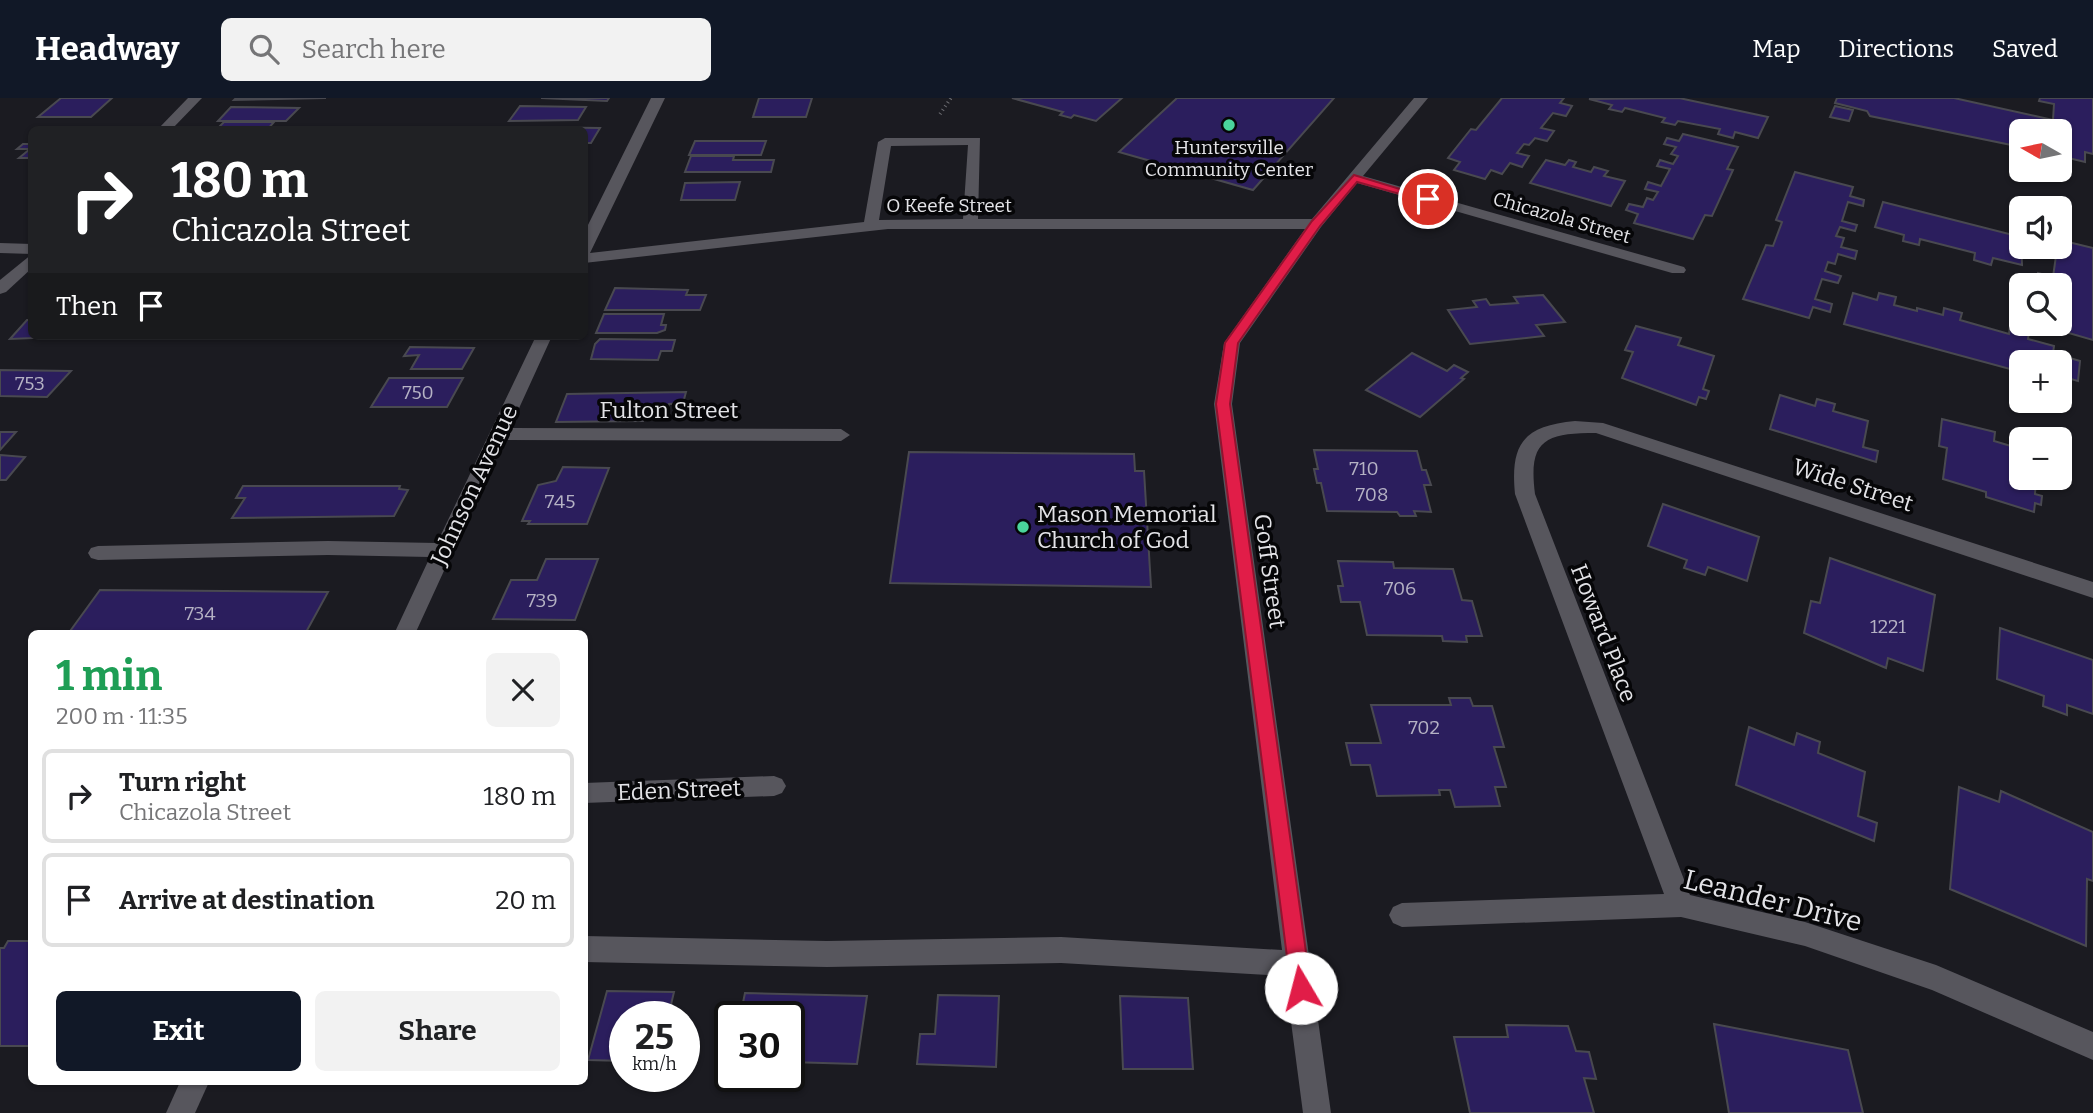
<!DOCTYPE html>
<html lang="en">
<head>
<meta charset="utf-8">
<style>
	:root { --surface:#fff; --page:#f2f2f2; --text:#202124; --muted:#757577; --line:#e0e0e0; --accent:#111827 }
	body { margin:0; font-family:Bitter,serif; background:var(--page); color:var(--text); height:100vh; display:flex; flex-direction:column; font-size:26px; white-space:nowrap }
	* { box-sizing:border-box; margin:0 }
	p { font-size:23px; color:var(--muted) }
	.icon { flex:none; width:38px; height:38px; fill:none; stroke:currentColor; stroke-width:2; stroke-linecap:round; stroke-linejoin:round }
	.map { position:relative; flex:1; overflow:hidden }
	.details { position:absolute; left:28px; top:532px; width:560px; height:455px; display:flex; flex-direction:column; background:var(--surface); border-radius:10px; box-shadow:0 2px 5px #0004 }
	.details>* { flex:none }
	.banner { position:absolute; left:28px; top:28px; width:560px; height:214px; border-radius:10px; box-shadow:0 2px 5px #0004; background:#202124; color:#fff; overflow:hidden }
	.needle { width:46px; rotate:279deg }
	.fabs { position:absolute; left:2009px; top:21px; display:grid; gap:14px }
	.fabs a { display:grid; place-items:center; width:63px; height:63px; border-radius:10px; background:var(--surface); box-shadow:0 2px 5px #0004; font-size:35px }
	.speed { position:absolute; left:609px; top:903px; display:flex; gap:14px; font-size:35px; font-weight:700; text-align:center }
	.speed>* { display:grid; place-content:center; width:91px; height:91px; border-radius:50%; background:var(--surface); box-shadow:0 2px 5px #0004; line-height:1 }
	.speed small { font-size:18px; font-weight:400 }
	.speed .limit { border:4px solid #111; border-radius:10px; background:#fff; color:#111 }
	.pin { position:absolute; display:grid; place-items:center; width:60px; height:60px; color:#fff; margin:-30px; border:4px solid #fff; border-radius:50%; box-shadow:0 2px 7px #0007 }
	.me { position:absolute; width:77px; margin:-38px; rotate:352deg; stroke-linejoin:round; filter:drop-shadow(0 0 5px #0008) }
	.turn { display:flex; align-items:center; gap:24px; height:147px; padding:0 28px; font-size:32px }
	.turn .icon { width:91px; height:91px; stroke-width:2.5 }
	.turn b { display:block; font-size:49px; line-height:60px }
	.then { display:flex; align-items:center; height:66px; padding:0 28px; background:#0003; gap:14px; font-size:26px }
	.round { display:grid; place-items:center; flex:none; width:74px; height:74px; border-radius:10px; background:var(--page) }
	.headline { display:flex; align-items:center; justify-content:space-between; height:119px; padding:0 28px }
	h1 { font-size:42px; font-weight:700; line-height:52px; color:#1e9e55 }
	.primary-button { display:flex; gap:14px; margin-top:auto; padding:14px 28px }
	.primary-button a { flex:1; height:80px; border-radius:10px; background:var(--accent); color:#fff; font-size:28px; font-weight:700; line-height:80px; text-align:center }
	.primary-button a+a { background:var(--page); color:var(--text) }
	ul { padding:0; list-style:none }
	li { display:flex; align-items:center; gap:21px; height:94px; margin:0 14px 10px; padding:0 14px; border:4px solid var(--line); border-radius:10px }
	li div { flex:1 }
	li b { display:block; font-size:26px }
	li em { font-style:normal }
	header { display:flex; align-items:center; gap:42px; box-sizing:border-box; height:98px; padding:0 35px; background:var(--accent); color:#fff }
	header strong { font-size:33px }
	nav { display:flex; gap:38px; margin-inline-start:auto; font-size:24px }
	.search { width:490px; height:63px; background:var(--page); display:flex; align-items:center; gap:18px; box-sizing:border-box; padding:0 24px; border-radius:10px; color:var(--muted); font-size:26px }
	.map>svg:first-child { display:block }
</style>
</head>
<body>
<header>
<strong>Headway</strong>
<div class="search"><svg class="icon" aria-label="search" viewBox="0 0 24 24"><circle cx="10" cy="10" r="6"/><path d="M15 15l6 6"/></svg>Search here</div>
<nav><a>Map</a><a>Directions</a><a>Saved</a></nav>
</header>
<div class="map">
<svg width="2093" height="1015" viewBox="0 0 2093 1015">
	<rect width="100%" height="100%" fill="#1b1b21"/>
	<g fill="#2b1e5d" stroke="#494950" stroke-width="2">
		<polygon points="61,0 112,0 91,19 38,19"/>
		<polygon points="236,0 326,0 234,2"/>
		<polygon points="541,0 609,0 607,3"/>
		<polygon points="759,0 812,0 806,19 753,19"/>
		<polygon points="1012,0 1122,0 1096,23 1074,17 1071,20 1060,17 1063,14"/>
		<polygon points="1177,0 1334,0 1253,92 1119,54"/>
		<polygon points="1502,0 1564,0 1560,5 1572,8 1566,18 1553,15 1541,30 1554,33 1547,43 1535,40 1529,47 1524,46 1517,55 1529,58 1522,69 1510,65 1502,76 1491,72 1485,81 1454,72 1460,64 1448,60 1471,31 1476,32"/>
		<polygon points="1679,0 1768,19 1758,40 1735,34 1733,40 1718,36 1720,31 1678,23 1675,27 1662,24 1665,20 1625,10 1622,14 1609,11 1612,7 1589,1"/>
		<polygon points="1837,0 1954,0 2053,22 2054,6 2039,3 2040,0 2093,0 2093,56 2085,54 2085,64 2060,58 2060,33 2021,33 2021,49 1870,18 1867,13 1835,5"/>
		<polygon points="520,8 586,9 578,22 509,23"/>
		<polygon points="1835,8 1853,12 1849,23 1830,19"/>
		<polygon points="231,9 299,10 286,23 218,23"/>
		<polygon points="224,24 274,24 267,32 216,32"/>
		<polygon points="522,29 600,30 591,45 584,45 584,32 520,32"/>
		<polygon points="1683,36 1738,49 1727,71 1733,72 1712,118 1705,117 1693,141 1634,125 1638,116 1626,112 1629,106 1643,109 1647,100 1653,102 1658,94 1645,91 1648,84 1661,88 1670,71 1657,68 1660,62 1673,66 1678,58 1671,56 1676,49 1664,46 1667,40 1679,43"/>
		<polygon points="695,43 766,43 761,57 689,57"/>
		<polygon points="23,46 32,46 32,60 19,60 30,51 17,51"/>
		<polygon points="691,58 734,58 733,62 774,62 771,74 685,74"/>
		<polygon points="1546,62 1565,67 1569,62 1576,64 1573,69 1591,74 1594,69 1608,73 1604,78 1625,83 1611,108 1530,85"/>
		<polygon points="1795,74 1853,89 1850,98 1864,102 1863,108 1848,104 1842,123 1857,127 1855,133 1840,129 1836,138 1844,140 1841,149 1857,153 1855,161 1838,156 1835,166 1828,164 1825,173 1841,178 1838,185 1822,181 1815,201 1832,206 1830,214 1813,209 1809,220 1743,201 1766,147 1773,148 1782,124 1776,122"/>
		<polygon points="740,84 735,102 681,102 685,85"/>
		<polygon points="1883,104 2021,139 2022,167 1993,160 1991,167 1974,162 1975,155 1920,141 1919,147 1903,143 1904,137 1875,129"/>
		<polygon points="2060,142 2093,150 2093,242 2041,227 2060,226 2060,187 2037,183 2038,175 2053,179 2056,158 2040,154 2041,149 2058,151"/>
		<polygon points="615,190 688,192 686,197 706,197 700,212 605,212"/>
		<polygon points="1853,195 1877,202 1879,195 1896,199 1894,207 1917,213 1917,210 1943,217 1944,210 1962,215 1960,222 2009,236 2010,228 2029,233 2028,241 2054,248 2053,255 2080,263 2078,283 2060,278 2060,264 2021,264 2021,274 1844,226"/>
		<polygon points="1543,197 1565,224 1536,227 1544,238 1470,246 1448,212 1477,209 1473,203 1486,201 1490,207 1518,205 1514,199"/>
		<polygon points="604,216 664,216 661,227 666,227 665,232 657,235 596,235"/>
		<polygon points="27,222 32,222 32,238 84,238 10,241"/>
		<polygon points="1636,228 1681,240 1678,247 1714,258 1703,291 1709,293 1706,301 1699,299 1696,307 1622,280 1633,254 1625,252"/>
		<polygon points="600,241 675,242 672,253 661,253 658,262 591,261 595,246"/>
		<polygon points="410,249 474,250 462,271 411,271 419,257 404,258"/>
		<polygon points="1412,255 1447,273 1454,267 1468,274 1461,280 1464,281 1420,319 1366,292"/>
		<polygon points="0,272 71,273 47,299 0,298"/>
		<polygon points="389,280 463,280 447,309 371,309"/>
		<polygon points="686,294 683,305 669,306 665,319 644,320 643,323 556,324 567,296"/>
		<polygon points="1780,297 1815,308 1817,301 1835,306 1833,313 1868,323 1863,349 1878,353 1876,364 1770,331"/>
		<polygon points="1942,321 1995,334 1994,343 2021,351 2021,380 2036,380 2035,396 2042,398 2041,407 2035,405 2034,414 1986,399 1986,394 1943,381 1947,350 1939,348"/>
		<polygon points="0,334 16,334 0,352"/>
		<polygon points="1314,352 1417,353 1422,372 1426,372 1431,387 1424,387 1431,414 1414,413 1416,418 1400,418 1397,414 1327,413 1321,385 1317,385 1314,371 1318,371"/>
		<polygon points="909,354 1134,356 1135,373 1144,373 1151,489 890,485"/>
		<polygon points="0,357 25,359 6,382 0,382"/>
		<polygon points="563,369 609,370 587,426 528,426 530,423 522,423 538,387 556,383"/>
		<polygon points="243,388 400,388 399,391 408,392 394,418 232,420 245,400 236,400"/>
		<polygon points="1663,406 1759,439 1747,483 1708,469 1705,477 1684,470 1687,462 1648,448"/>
		<polygon points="1830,460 1935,497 1923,573 1888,560 1886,570 1804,535 1811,503 1820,505"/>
		<polygon points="546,461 598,461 575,522 493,521 511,482 537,482"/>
		<polygon points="1338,463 1393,464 1394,470 1453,471 1462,502 1472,503 1482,538 1466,538 1467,544 1443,543 1442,538 1367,537 1360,504 1341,504 1338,488 1343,488"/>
		<polygon points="100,492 328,494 305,536 68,536"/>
		<polygon points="2000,530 2093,562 2093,616 2067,607 2067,617 2043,608 2044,598 1997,581"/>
		<polygon points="1449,600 1470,600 1473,608 1492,608 1504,649 1494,649 1506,689 1495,689 1500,708 1455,709 1450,692 1439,692 1440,697 1377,698 1370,667 1351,667 1346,645 1381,645 1371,607 1451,607"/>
		<polygon points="1749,629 1794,647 1797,635 1820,644 1818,655 1865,674 1858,718 1877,725 1874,743 1736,687"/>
		<polygon points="1959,689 1999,704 2001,693 2093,734 2093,783 2087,781 2086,848 1950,791"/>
		<polygon points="8,843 32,843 32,948 0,948 0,850 4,850"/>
		<polygon points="607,893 674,894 668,919 625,919 625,963 588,962"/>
		<polygon points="745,895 867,898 857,966 789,964 789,919 740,919"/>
		<polygon points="938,897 999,898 996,969 917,966 920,936 935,936"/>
		<polygon points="1120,898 1188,900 1193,971 1123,971"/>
		<polygon points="1714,926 1848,952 1863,1015 1729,1015"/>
		<polygon points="1506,927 1568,928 1576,953 1589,954 1596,981 1584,980 1594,1015 1470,1015 1454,939 1508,939"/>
	</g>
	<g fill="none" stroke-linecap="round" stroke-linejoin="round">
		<polyline stroke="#6e6e73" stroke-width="3.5" stroke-dasharray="1 3.5" stroke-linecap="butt" points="940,16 951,0"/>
		<g fill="#57565d" fill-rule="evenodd">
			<polygon points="188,0 202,0 171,32 157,32"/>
			<path d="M651,0H665L590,155L864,124L878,44L885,40H980L978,121H1312L1414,0H1428L1363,78L1684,169L1686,172L1684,175H1672L1357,85L1321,129L1240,245L1232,306L1331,1015H1303L1285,878L1061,865L827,869L584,864V838L827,843L1061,839L1282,852L1214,306L1224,245L1305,131H888L584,165V135ZM968,47L963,121L879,122L891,48Z"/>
			<polygon points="0,145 32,146 32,156 0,155"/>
			<polygon points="32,156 32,170 6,194 0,196 0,182"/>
			<polygon points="536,238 552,238 510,330 841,331 850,337 841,343 504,342 415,536 394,536 430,459 328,457 98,462 91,460 88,455 91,450 98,448 328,443 437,445"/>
			<path d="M1575,323L1603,325L2093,484V500L1596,335C1545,335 1528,342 1535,396L1690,797L1805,824L1936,867L2093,934V962L1932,892L1805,848L1681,819L1402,829L1393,825L1389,817L1393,809L1402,805L1664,796L1515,396C1510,345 1524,328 1575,323Z"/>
			<polygon points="774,678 782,681 786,688 782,695 774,698 584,705 584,685"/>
			<polygon points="180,984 209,984 195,1015 166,1015"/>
		</g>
	</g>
	<polygon fill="#e11d48" stroke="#92132f" stroke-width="2" points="1354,77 1433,101 1428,104 1357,84 1320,128 1238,245 1230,306 1311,890 1308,897 1301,900 1294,897 1291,890 1216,306 1225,245 1312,123"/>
	<g fill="#4ad49c" stroke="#060608" stroke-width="2.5">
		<circle cx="1229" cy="27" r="7"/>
		<circle cx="1023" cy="429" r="7"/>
	</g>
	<g text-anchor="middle" stroke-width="7" stroke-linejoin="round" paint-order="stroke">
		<g font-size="19" fill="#e3e3e7" stroke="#060608">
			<text x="1229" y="56">Huntersville<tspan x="1229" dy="22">Community Center</tspan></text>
		</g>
		<g font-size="19" fill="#e3e3e7" stroke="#060608">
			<text x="949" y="114">O Keefe Street</text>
			<text transform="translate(1562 119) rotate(16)" y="7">Chicazola Street</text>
		</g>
		<g font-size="19" fill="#b5b2c4">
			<text x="30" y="292">753</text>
			<text x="418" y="301">750</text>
			<text x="1364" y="377">710</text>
			<text x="1372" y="403">708</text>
			<text x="560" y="410">745</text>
			<text x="1400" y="497">706</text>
			<text x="542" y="509">739</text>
			<text x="200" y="522">734</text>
			<text x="1888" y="535">1221</text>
			<text x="1424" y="636">702</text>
		</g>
		<g font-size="23" fill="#e3e3e7" stroke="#060608">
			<text x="669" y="320">Fulton Street</text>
			<text transform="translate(474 387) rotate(-65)" y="8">Johnson Avenue</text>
			<text transform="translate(1853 387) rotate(18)" y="8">Wide Street</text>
			<text transform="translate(1270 473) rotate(82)" y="8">Goff Street</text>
			<text transform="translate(1604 535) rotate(69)" y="8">Howard Place</text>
			<text transform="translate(679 692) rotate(-2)" y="8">Eden Street</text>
		</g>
		<g font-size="23" fill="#e3e3e7" stroke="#060608" text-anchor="start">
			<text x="1037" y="424">Mason Memorial<tspan x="1037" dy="26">Church of God</tspan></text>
		</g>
		<g font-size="28" fill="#e3e3e7" stroke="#060608">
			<text transform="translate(1773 802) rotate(14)" y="10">Leander Drive</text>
		</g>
	</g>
</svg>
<div class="fabs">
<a><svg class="needle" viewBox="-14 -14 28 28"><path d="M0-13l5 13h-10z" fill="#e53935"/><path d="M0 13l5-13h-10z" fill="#757577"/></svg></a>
<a><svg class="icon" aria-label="sound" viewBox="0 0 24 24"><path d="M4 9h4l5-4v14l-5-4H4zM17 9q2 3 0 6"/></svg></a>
<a><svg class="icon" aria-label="search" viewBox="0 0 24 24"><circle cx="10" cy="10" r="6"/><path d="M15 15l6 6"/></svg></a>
<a>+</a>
<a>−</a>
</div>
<div class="speed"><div>25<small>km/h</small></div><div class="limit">30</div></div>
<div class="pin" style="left:1428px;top:101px;background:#d93025"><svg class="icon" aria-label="arrive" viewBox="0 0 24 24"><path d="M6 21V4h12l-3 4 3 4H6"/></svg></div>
<svg class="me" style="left:1301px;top:890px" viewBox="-20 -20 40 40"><circle r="19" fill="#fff"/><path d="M0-13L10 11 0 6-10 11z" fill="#e11d48"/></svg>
<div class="banner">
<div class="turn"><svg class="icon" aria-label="right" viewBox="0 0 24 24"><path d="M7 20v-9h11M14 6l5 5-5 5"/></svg><div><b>180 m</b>Chicazola Street</div></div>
<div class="then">Then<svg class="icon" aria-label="arrive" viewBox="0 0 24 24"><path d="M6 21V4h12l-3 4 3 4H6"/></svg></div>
</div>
<section class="details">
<div class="headline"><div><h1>1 min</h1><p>200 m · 11:35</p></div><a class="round"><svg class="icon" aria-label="close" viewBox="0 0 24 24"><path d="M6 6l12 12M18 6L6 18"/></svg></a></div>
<ul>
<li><svg class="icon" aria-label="right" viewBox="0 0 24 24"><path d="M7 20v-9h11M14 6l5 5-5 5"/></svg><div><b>Turn right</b><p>Chicazola Street</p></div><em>180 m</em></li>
<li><svg class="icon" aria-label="arrive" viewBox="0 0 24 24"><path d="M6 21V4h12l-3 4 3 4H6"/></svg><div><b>Arrive at destination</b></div><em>20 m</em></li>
</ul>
<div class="primary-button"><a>Exit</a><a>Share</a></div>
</section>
</div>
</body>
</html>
